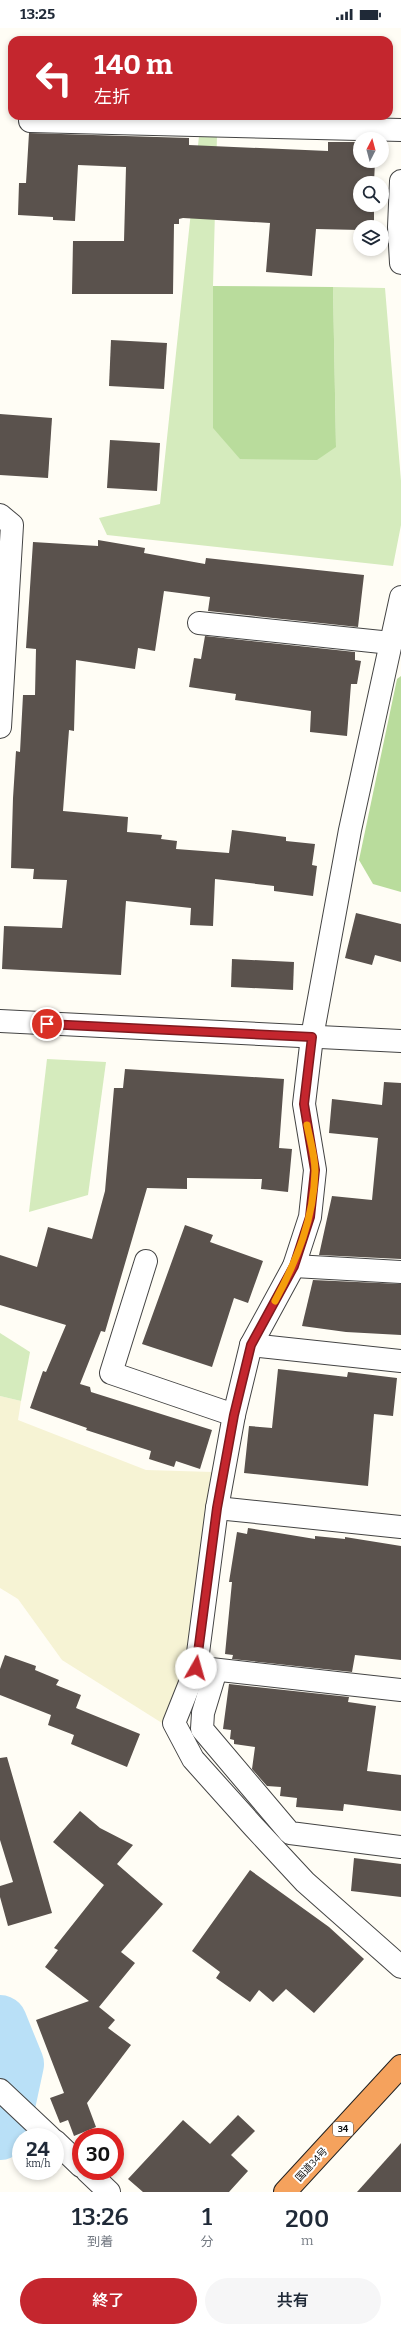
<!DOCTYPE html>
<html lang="ja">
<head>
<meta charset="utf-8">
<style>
	:root { --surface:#fff; --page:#f6f6f7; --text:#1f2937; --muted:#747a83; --accent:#c4262e }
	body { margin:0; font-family:Bitter,"Noto Sans JP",serif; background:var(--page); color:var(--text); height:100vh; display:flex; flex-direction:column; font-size:15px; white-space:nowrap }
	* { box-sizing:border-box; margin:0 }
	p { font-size:13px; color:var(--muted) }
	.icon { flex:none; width:22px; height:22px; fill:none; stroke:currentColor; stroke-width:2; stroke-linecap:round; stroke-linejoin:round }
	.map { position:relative; height:2164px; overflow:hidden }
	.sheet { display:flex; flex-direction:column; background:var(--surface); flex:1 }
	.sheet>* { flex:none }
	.guide { position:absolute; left:8px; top:8px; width:385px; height:84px; border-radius:12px; box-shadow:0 2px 6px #0003; background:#c4262e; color:#fff; overflow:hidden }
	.needle { width:26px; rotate:6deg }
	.buttons { position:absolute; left:353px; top:104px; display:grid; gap:8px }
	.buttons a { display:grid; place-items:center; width:36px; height:36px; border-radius:50%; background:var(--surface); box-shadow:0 2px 6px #0003; font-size:20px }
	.speed { position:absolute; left:12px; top:2100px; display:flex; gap:8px; font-size:20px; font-weight:700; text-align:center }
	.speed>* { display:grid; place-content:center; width:52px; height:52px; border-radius:50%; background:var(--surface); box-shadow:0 2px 6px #0003; line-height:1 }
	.speed small { font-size:10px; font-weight:400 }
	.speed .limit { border:6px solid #d22; background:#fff; color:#111 }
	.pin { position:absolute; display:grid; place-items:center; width:34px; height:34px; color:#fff; margin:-17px; border:2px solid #fff; border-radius:50%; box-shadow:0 1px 4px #0007 }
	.me { position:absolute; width:44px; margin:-22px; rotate:7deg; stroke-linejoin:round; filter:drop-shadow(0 0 3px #0008) }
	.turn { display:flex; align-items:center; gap:14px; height:84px; padding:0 20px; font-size:18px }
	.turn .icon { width:52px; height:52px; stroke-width:2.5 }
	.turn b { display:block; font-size:28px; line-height:34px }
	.eta { display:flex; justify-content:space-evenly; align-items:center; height:68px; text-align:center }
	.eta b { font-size:24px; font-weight:600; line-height:28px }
	.button { display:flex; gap:8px; margin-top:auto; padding:8px 20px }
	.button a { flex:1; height:46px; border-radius:24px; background:var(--accent); color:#fff; font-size:16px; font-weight:600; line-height:46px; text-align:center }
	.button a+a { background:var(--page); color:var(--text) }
	.status { display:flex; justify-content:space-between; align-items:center; height:28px; padding:0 20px; background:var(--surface); direction:ltr }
	.status svg { height:11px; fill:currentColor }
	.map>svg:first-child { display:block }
</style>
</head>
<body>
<div class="status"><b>13:25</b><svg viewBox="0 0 49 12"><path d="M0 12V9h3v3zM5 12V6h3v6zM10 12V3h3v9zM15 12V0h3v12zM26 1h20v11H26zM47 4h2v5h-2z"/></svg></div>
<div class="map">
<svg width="401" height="2164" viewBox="0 0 401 2164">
	<rect width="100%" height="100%" fill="#fffdf5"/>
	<polygon fill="#f6f3d4" points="0,1368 21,1373 18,1392 146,1442 213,1444 184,1641 162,1695 62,1632 18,1571 0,1560"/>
	<g fill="#d5ebbd">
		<polygon points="199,108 217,108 213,258 213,400 336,419 333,259 385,260 401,453 401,497 393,538 107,507 99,490 160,476"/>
		<polygon points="47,1031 106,1034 88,1167 29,1184"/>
		<polygon points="0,1305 30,1324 21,1373 0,1368"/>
	</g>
	<g fill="#b9dc9c">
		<polygon points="213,258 333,259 336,419 317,432 240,431 213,400"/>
		<polygon points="401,648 401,864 373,856 359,832 397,651"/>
	</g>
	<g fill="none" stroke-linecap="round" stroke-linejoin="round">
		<polyline stroke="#b9e0f7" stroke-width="54" points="0,1994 17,2036 5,2092 0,2105"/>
	</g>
	<g fill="#5a524d">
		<polygon points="29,105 189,110 189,117 328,123 328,114 360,114 360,133 375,133 374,155 360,155 360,177 374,177 374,199 360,199 360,202 316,201 312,248 266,244 270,195 183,190 179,191 179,196 174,196 173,266 72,266 73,213 124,213 126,139 78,137 75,193 53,192 53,189 18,187 19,155 26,155"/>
		<polygon points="111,312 167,315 164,361 109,358"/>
		<polygon points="0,386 52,390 48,450 0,447"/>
		<polygon points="110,412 160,415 157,463 107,460"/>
		<polygon points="98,512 145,520 144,525 205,536 206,530 364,547 358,599 208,583 210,569 164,563 155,623 138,620 135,641 76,632 74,703 69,702 63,783 128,789 127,804 162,807 161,811 177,813 176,821 229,825 232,802 286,809 286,813 315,816 312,837 317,838 313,868 274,863 274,858 215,851 213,898 190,897 191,880 126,873 121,947 2,941 4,898 62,900 67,852 33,851 34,841 11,840 13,770 16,723 20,724 23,667 35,667 36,621 26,620 33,514 98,518"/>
		<polygon points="205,608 355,624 355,632 361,633 357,656 351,656 347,708 310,704 311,683 235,672 236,666 189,659 194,630 201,631"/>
		<polygon points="356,885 401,896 401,934 375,927 372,937 345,930"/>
		<polygon points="232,931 294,934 293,962 231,959"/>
		<polygon points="125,1041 284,1051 279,1120 292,1121 288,1164 261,1161 262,1151 187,1150 187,1161 147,1160 105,1304 101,1303 80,1356 90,1359 91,1364 212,1402 200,1441 176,1433 174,1439 149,1431 151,1423 86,1402 87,1400 30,1380 43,1343 46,1344 66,1297 0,1277 0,1227 37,1239 48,1199 92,1211 105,1163 114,1060 123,1060"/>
		<polygon points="384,1054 401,1055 401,1231 319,1227 332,1168 372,1172 378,1110 329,1105 332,1071 382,1077"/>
		<polygon points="185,1197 213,1207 210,1214 263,1233 248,1275 234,1270 212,1339 142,1316"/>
		<polygon points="313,1252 401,1256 401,1307 346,1304 302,1298"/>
		<polygon points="278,1341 347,1349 348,1344 397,1350 393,1388 374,1386 368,1458 244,1445 249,1398 272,1400"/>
		<polygon points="248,1500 315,1511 315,1508 345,1511 345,1509 401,1518 401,1632 355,1627 352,1644 232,1631 233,1627 225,1626 232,1554 229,1554 237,1504 247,1506"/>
		<polygon points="5,1627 36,1638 35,1642 59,1652 56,1657 81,1667 76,1680 140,1706 127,1739 71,1716 74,1707 48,1697 51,1687 0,1667 0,1641"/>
		<polygon points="229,1656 349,1669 348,1674 376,1678 367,1743 401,1747 401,1783 344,1776 343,1783 296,1779 297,1770 280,1768 281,1759 267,1758 252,1741 255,1719 234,1716 234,1712 230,1711 231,1702 223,1701"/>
		<polygon points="7,1729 52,1885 8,1898 0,1869 0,1858 13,1854 0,1812 0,1730"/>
		<polygon points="80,1783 100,1800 133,1817 117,1836 163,1876 121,1924 135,1935 99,1979 115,1992 108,2000 131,2017 87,2075 96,2099 74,2108 68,2092 60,2095 50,2070 64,2065 36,1992 89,1973 45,1939 58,1922 54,1920 104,1857 53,1814"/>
		<polygon points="354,1830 401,1836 401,1869 351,1863"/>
		<polygon points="250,1842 329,1899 364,1931 314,1985 286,1961 273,1974 259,1962 250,1974 216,1950 220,1944 192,1923"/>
		<polygon points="238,2087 255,2103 231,2127 248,2143 229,2164 143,2164 128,2151 183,2092 210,2116"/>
		<polygon points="401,2115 401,2164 357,2164"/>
	</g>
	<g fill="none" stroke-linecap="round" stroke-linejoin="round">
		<g stroke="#444" stroke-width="24">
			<g id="minor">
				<polyline points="30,93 401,102"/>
				<polyline points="401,153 399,199 401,235"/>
				<polyline points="0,487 12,497 0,699"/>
				<polyline points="401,569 350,802 312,1009 304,1076 315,1142 310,1189 294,1238 251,1317 234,1387 217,1480 196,1640 174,1695 193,1731 253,1798 305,1854 401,1939"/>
				<polyline points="199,595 391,615"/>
				<polyline points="0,993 401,1013"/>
				<polyline points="146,1233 111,1345 234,1387"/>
				<polyline points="294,1238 401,1244"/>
				<polyline points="251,1317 401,1333"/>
				<polyline points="217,1480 401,1499"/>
				<polyline points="202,1640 401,1662"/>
				<polyline points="216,1642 203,1685 202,1701 290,1805 401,1819"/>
				<polyline points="0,2062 50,2109"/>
				<polyline points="55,2113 81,2138"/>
				<polyline points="87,2143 109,2164"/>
			</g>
		</g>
		<g stroke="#222" stroke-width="24">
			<polyline id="highway" points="285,2164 401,2038"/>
		</g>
		<use href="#minor" stroke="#fff" stroke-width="22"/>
		<use href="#highway" stroke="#f5a25d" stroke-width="22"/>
	</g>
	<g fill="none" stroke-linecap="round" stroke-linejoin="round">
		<g stroke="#7f191e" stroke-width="10">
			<polyline id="route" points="47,996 312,1009 304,1076 315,1142 310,1189 294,1238 251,1317 234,1387 217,1480 196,1640"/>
		</g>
		<use href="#route" stroke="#c4262e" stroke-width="7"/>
		<path stroke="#f59e0b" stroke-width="7" d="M275,1273C297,1232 314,1190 315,1143C315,1128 310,1112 307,1097"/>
	</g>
	<g text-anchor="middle" stroke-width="4" stroke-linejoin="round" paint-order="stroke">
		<rect fill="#fff" stroke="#585858" stroke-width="1" x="333" y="2094" width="20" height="14" rx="3"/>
		<g font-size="9" font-weight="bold" fill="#111">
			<text x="343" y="2104">34</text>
		</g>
		<g font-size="10" fill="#111" stroke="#fff">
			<text transform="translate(311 2136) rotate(-47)" y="4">国道34号</text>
		</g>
	</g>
</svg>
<div class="buttons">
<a><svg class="needle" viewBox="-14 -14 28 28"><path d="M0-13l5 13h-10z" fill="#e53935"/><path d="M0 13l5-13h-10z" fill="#747a83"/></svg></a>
<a><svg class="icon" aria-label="search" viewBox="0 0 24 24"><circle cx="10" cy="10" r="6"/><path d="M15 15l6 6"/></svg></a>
<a><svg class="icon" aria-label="layers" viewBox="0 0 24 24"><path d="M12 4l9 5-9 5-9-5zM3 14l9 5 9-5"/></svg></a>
</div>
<div class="speed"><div>24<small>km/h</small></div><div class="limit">30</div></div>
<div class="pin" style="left:47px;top:996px;background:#d93025"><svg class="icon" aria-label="arrive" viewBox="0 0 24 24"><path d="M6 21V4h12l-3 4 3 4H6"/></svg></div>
<svg class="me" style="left:196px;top:1640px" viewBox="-20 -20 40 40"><circle r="19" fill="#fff"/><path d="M0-13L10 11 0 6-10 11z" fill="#c4262e"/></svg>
<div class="guide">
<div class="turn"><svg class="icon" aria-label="left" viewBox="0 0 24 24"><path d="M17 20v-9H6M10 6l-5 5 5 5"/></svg><div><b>140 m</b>左折</div></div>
</div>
</div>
<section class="sheet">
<div class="eta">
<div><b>13:26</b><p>到着</p></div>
<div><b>1</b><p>分</p></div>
<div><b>200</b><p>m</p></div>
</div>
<div class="button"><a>終了</a><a>共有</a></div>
</section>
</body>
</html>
